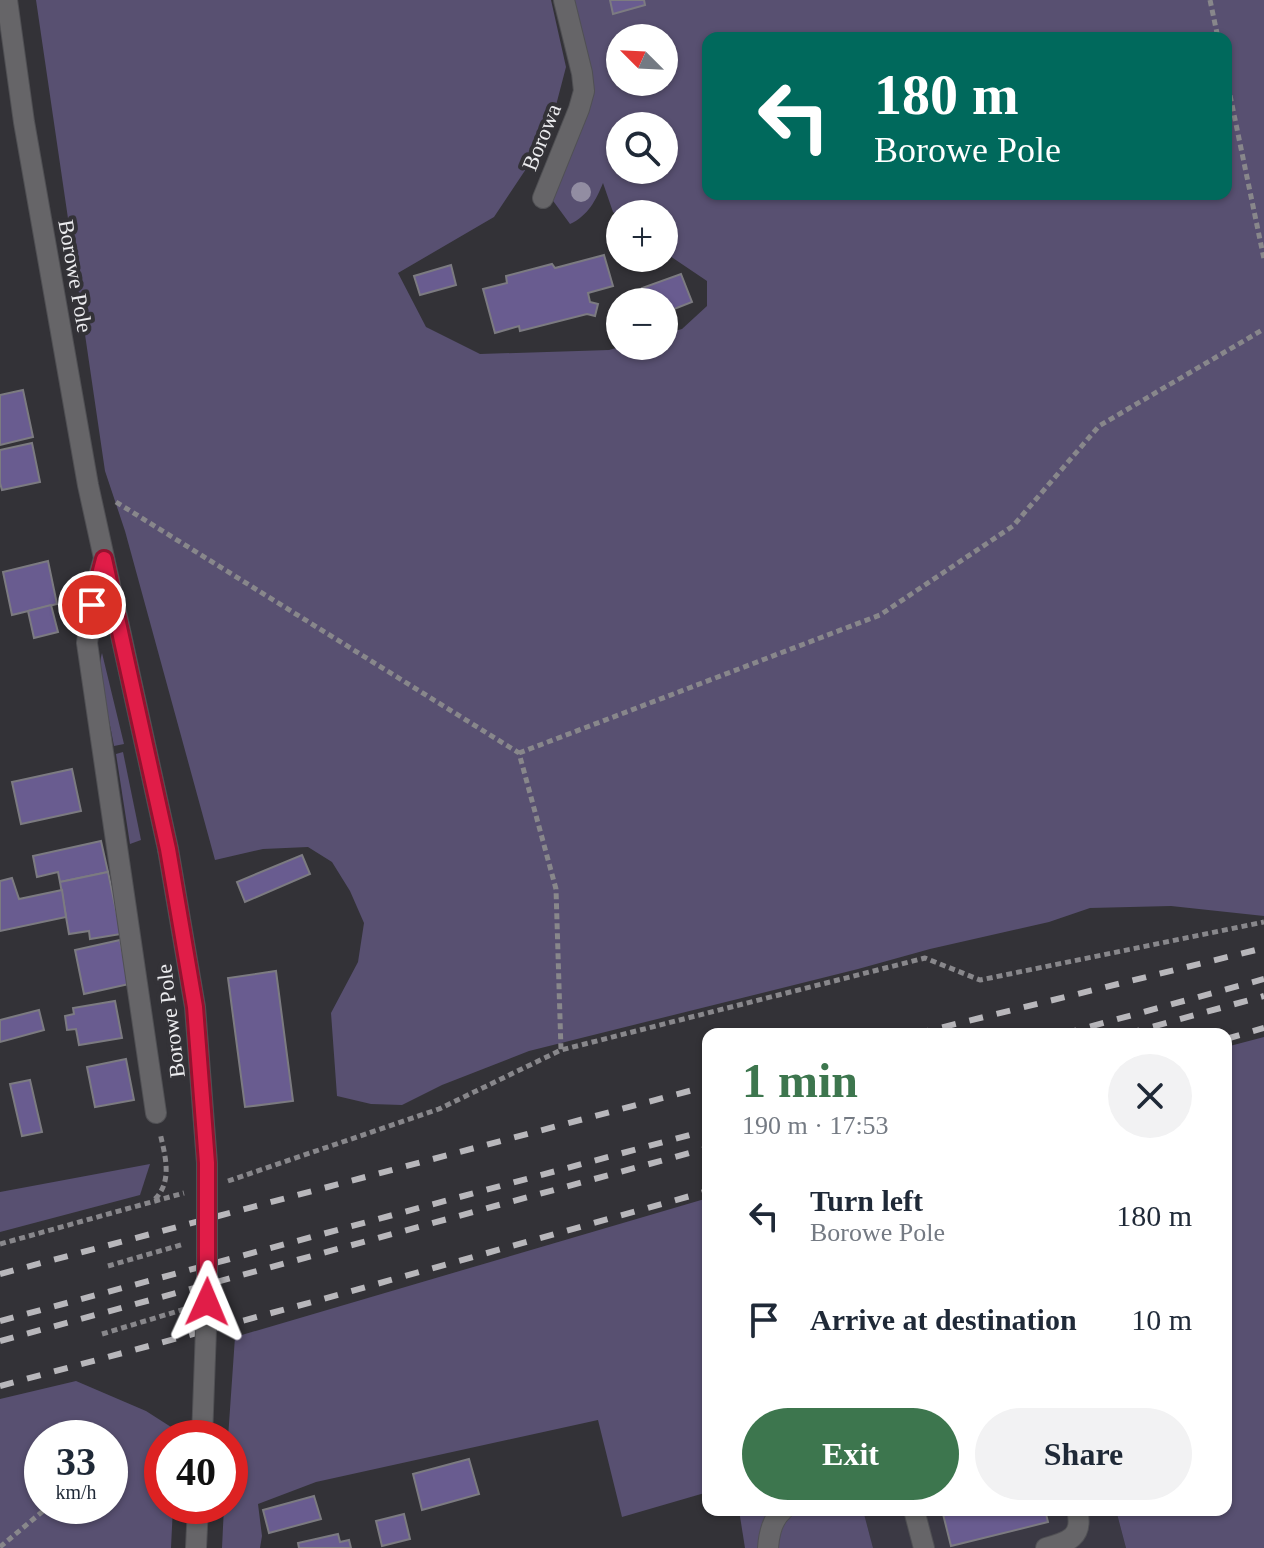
<!DOCTYPE html>
<html lang="en">
<head>
<meta charset="utf-8">
<style>
	:root { --surface:#fff; --page:#f2f2f3; --text:#1f2937; --muted:#747a83; --accent:#3d764e }
	body { margin:0; font-family:"Times New Roman",serif; background:var(--page); color:var(--text); height:100vh; display:flex; flex-direction:column; font-size:30px; white-space:nowrap }
	* { box-sizing:border-box; margin:0 }
	p { font-size:26px; color:var(--muted) }
	.icon { flex:none; width:44px; height:44px; fill:none; stroke:currentColor; stroke-width:2; stroke-linecap:round; stroke-linejoin:round }
	.map { position:relative; flex:1; overflow:hidden }
	.sheet { position:absolute; left:702px; top:1028px; width:530px; height:488px; display:flex; flex-direction:column; background:var(--surface); border-radius:16px; box-shadow:0 2px 6px #0004 }
	.sheet>* { flex:none }
	.hud { position:absolute; left:702px; top:32px; width:530px; height:168px; border-radius:16px; box-shadow:0 2px 6px #0004; background:#00695c; color:#fff; overflow:hidden }
	.needle { width:52px; rotate:294deg }
	.controls { position:absolute; left:606px; top:24px; display:grid; gap:16px }
	.controls a { display:grid; place-items:center; width:72px; height:72px; border-radius:50%; background:var(--surface); box-shadow:0 2px 6px #0004; font-size:40px }
	.speed { position:absolute; left:24px; top:1420px; display:flex; gap:16px; font-size:40px; font-weight:700; text-align:center }
	.speed>* { display:grid; place-content:center; width:104px; height:104px; border-radius:50%; background:var(--surface); box-shadow:0 2px 6px #0004; line-height:1 }
	.speed small { font-size:20px; font-weight:400 }
	.speed .limit { border:12px solid #d22; background:#fff; color:#111 }
	.pin { position:absolute; display:grid; place-items:center; width:68px; height:68px; color:#fff; margin:-34px; border:4px solid #fff; border-radius:50%; box-shadow:0 2px 8px #0007 }
	.me { position:absolute; width:88px; margin:-44px; rotate:1deg; stroke-linejoin:round; filter:drop-shadow(0 0 6px #0008) }
	.turn { display:flex; align-items:center; gap:28px; height:168px; padding:0 40px; font-size:36px }
	.turn .icon { width:104px; height:104px; stroke-width:2.5 }
	.turn b { display:block; font-size:56px; line-height:68px }
	.round { display:grid; place-items:center; flex:none; width:84px; height:84px; border-radius:42px; background:var(--page) }
	.summary { display:flex; align-items:center; justify-content:space-between; height:136px; padding:0 40px }
	h1 { font-size:48px; font-weight:700; line-height:60px; color:var(--accent) }
	.primary-button { display:flex; gap:16px; margin-top:auto; padding:16px 40px }
	.primary-button a { flex:1; height:92px; border-radius:48px; background:var(--accent); color:#fff; font-size:32px; font-weight:700; line-height:92px; text-align:center }
	.primary-button a+a { background:var(--page); color:var(--text) }
	ul { padding:0; list-style:none }
	li { display:flex; align-items:center; gap:24px; height:104px; padding:0 40px }
	li div { flex:1 }
	li b { display:block; font-size:30px }
	li em { font-style:normal }
	.map>svg:first-child { display:block }
</style>
</head>
<body>
<div class="map">
<svg width="1264" height="1548" viewBox="0 0 1264 1548">
	<rect width="100%" height="100%" fill="#333237"/>
	<polygon fill="#3b3944" points="863,1510 1116,1510 1126,1548 873,1548"/>
	<g fill="#585071" fill-rule="evenodd">
		<path d="M36,0H551L566,67L548,136L494,217L398,273L426,327L480,354L609,350L623,346H664V334L682,329L707,306V281L664,252V214H620V218L613,212L603,183C596,200 588,216 570,224L551,198L594,92L571,0H1264V916L1171,906L1090,908L1049,922L930,949L858,969L529,1051L442,1085L402,1105L371,1104L337,1096L331,1013L358,962L364,923L350,891L332,862L308,847L263,849L215,860L125,531L105,471ZM620,38H664V82H620ZM708,38H1226V194H708ZM620,126H664V170H620Z"/>
		<path d="M102,653L124,744L114,746C111,726 96,669 102,653Z"/>
		<polygon points="123,752 141,840 130,844 116,754"/>
		<polygon points="1264,1037 1264,1548 1126,1548 1116,1510 1226,1510 1226,1047"/>
		<polygon points="150,1164 140,1195 0,1232 0,1192"/>
		<polygon points="708,1198 708,1492 622,1517 598,1420 316,1482 258,1504 262,1536 260,1548 222,1548 224,1506 230,1506 230,1438 228,1438 235,1337"/>
		<path d="M76,1381L146,1411L171,1427L172,1438H162V1506H173L171,1548H0V1399ZM42,1438H110V1506H42Z"/>
		<polygon points="739,1510 863,1510 873,1548 745,1548"/>
	</g>
	<g fill="#695c90" stroke="#7c7b81" stroke-width="2">
		<polygon points="610,0 644,0 645,5 613,14"/>
		<polygon points="604,255 613,286 588,293 590,302 598,304 595,316 587,314 520,331 519,326 495,333 483,289 507,283 506,276 552,264 555,268"/>
		<polygon points="451,265 456,285 420,295 414,276"/>
		<polygon points="681,274 692,302 664,313 664,302 648,302 642,288"/>
		<polygon points="23,390 33,437 0,445 0,395"/>
		<polygon points="32,443 40,482 2,490 0,483 0,450"/>
		<polygon points="48,561 57,604 12,615 3,572"/>
		<polygon points="51,605 58,632 34,638 28,611"/>
		<polygon points="72,769 81,811 21,824 12,782"/>
		<polygon points="101,841 108,872 60,882 58,872 37,877 33,856"/>
		<polygon points="302,855 310,874 245,902 237,882"/>
		<polygon points="108,872 121,934 90,939 89,931 69,934 60,882"/>
		<polygon points="12,878 19,899 62,890 66,917 0,931 0,881"/>
		<polygon points="120,940 129,984 84,994 75,950"/>
		<polygon points="276,971 293,1101 245,1107 228,978"/>
		<polygon points="115,1001 122,1038 79,1045 76,1029 67,1030 65,1016 74,1014 73,1008"/>
		<polygon points="39,1010 44,1030 0,1042 0,1020"/>
		<polygon points="126,1059 134,1100 95,1107 87,1067"/>
		<polygon points="30,1080 42,1132 22,1136 10,1084"/>
		<polygon points="469,1459 479,1494 422,1510 413,1474"/>
		<polygon points="314,1496 321,1519 269,1533 263,1510"/>
		<polygon points="942,1510 1045,1510 1048,1522 951,1546"/>
		<polygon points="404,1514 410,1539 382,1546 376,1521"/>
		<polygon points="338,1534 340,1542 349,1540 351,1548 299,1548 298,1543"/>
	</g>
	<g fill="none" stroke-linecap="round" stroke-linejoin="round">
		<g stroke="#505054" stroke-width="22">
			<g id="minor">
				<polyline points="7,0 24,122 88,485 168,849"/>
				<polyline points="543,198 579,109 584,91 582,73 564,0"/>
				<polyline points="103,562 94,593 87,643 156,1113"/>
				<polyline points="914,1510 924,1548"/>
				<polyline points="196,1548 198,1506"/>
				<path d="M768,1548C769,1534 772,1519 783,1510"/>
				<path d="M1046,1548C1068,1542 1084,1537 1077,1510"/>
			</g>
		</g>
		<g stroke="#88878b" stroke-width="5" stroke-dasharray="6 4" stroke-linecap="butt">
			<polyline points="1210,0 1218,38"/>
			<polyline points="1226,76 1264,259"/>
			<polyline points="116,502 519,753 556,889 561,1050"/>
			<polyline points="519,753 880,615 1013,526 1099,426 1264,329"/>
			<polyline points="228,1181 439,1109 561,1050 925,958 980,980 1264,922"/>
			<path d="M155,1199C173,1181 165,1155 160,1133"/>
			<polyline points="0,1244 184,1193"/>
			<polyline points="108,1266 184,1244"/>
			<polyline points="102,1334 185,1309"/>
			<polyline points="110,1455 113,1452"/>
			<polyline points="0,1547 49,1506"/>
		</g>
		<use href="#minor" stroke="#666568" stroke-width="20"/>
		<g stroke="#b8b7bb" stroke-width="6" stroke-dasharray="14 14" stroke-linecap="butt">
			<polyline points="915,1034 1264,948"/>
			<polyline points="1063,1034 1264,979"/>
			<polyline points="1126,1034 1264,996"/>
			<polyline points="1226,1039 1264,1028"/>
			<polyline points="0,1274 708,1086"/>
			<polyline points="0,1321 708,1130"/>
			<polyline points="0,1341 708,1148"/>
			<polyline points="0,1386 316,1301 708,1191"/>
		</g>
		<g stroke="#505054" stroke-width="22" stroke-linecap="butt">
			<polyline id="minor-bridge" points="168,849 195,1007 207,1163 207,1302 202,1438"/>
		</g>
		<use href="#minor-bridge" stroke="#666568" stroke-width="20"/>
	</g>
	<circle fill="#928da2" cx="581" cy="192" r="10"/>
	<g fill="none" stroke-linecap="round" stroke-linejoin="round">
		<g stroke="#92132f" stroke-width="20">
			<polyline id="route" points="92,605 104,559 168,849 195,1007 207,1163 207,1302"/>
		</g>
		<use href="#route" stroke="#e11d48" stroke-width="14"/>
	</g>
	<g text-anchor="middle" stroke-width="8" stroke-linejoin="round" paint-order="stroke">
		<g font-size="22" fill="#ebebee" stroke="#333237">
			<text transform="translate(541 137) rotate(-68)" y="8">Borowa</text>
			<text transform="translate(76 276) rotate(80)" y="8">Borowe Pole</text>
			<text transform="translate(170 1021) rotate(-97)" y="8">Borowe Pole</text>
		</g>
	</g>
</svg>
<div class="controls">
<a><svg class="needle" viewBox="-14 -14 28 28"><path d="M0-13l5 13h-10z" fill="#e53935"/><path d="M0 13l5-13h-10z" fill="#747a83"/></svg></a>
<a><svg class="icon" aria-label="search" viewBox="0 0 24 24"><circle cx="10" cy="10" r="6"/><path d="M15 15l6 6"/></svg></a>
<a>+</a>
<a>−</a>
</div>
<div class="speed"><div>33<small>km/h</small></div><div class="limit">40</div></div>
<div class="pin" style="left:92px;top:605px;background:#d93025"><svg class="icon" aria-label="arrive" viewBox="0 0 24 24"><path d="M6 21V4h12l-3 4 3 4H6"/></svg></div>
<svg class="me" style="left:207px;top:1302px" viewBox="-20 -20 40 40"><path d="M0-17L14 15 0 8-14 15z" fill="#e11d48" stroke="#fff" stroke-width="4"/></svg>
<div class="hud">
<div class="turn"><svg class="icon" aria-label="left" viewBox="0 0 24 24"><path d="M17 20v-9H6M10 6l-5 5 5 5"/></svg><div><b>180 m</b>Borowe Pole</div></div>
</div>
<section class="sheet">
<div class="summary"><div><h1>1 min</h1><p>190 m · 17:53</p></div><a class="round"><svg class="icon" aria-label="close" viewBox="0 0 24 24"><path d="M6 6l12 12M18 6L6 18"/></svg></a></div>
<ul>
<li><svg class="icon" aria-label="left" viewBox="0 0 24 24"><path d="M17 20v-9H6M10 6l-5 5 5 5"/></svg><div><b>Turn left</b><p>Borowe Pole</p></div><em>180 m</em></li>
<li><svg class="icon" aria-label="arrive" viewBox="0 0 24 24"><path d="M6 21V4h12l-3 4 3 4H6"/></svg><div><b>Arrive at destination</b></div><em>10 m</em></li>
</ul>
<div class="primary-button"><a>Exit</a><a>Share</a></div>
</section>
</div>
</body>
</html>
